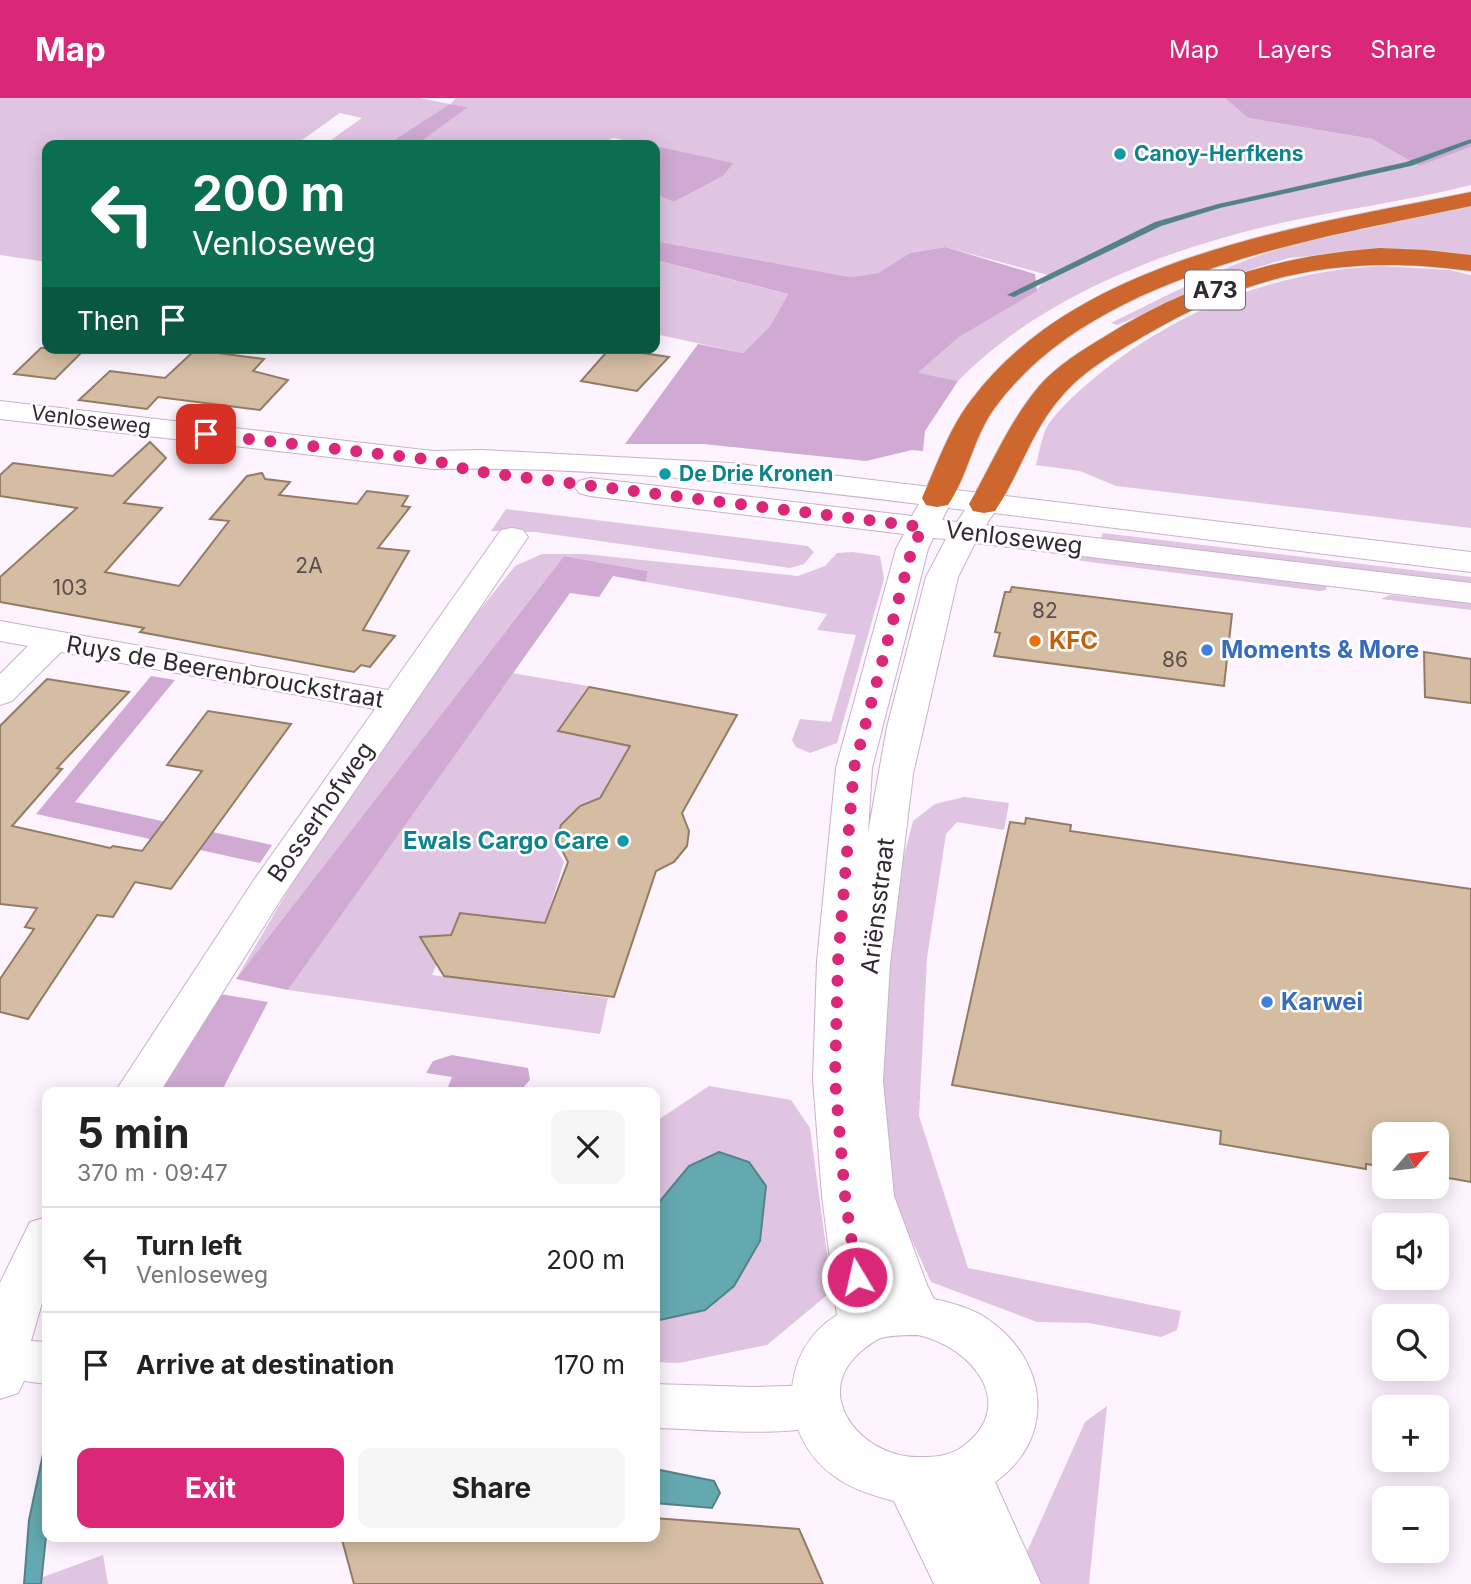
<!DOCTYPE html>
<html lang="en">
<head>
<meta charset="utf-8">
<style>
	:root { --surface:#fff; --page:#f6f6f6; --text:#222; --muted:#767676; --line:#e0e0e0; --accent:#db2777 }
	body { margin:0; font-family:Inter,sans-serif; background:var(--page); color:var(--text); height:100vh; display:flex; flex-direction:column; font-size:26px; white-space:nowrap }
	* { box-sizing:border-box; margin:0 }
	p { font-size:23px; color:var(--muted) }
	.icon { flex:none; width:38px; height:38px; fill:none; stroke:currentColor; stroke-width:2; stroke-linecap:round; stroke-linejoin:round }
	.map { position:relative; flex:1; overflow:hidden }
	.sheet { position:absolute; left:42px; top:989px; width:618px; height:455px; display:flex; flex-direction:column; background:var(--surface); border-radius:14px; box-shadow:0 4px 18px #0003 }
	.sheet>* { flex:none }
	.top-card { position:absolute; left:42px; top:42px; width:618px; height:214px; border-radius:14px; box-shadow:0 4px 18px #0003; background:#0b6e4f; color:#fff; overflow:hidden }
	.needle { width:46px; rotate:62deg }
	.fabs { position:absolute; left:1372px; top:1024px; display:grid; gap:14px }
	.fabs a { display:grid; place-items:center; width:77px; height:77px; border-radius:14px; background:var(--surface); box-shadow:0 4px 18px #0003; font-size:35px }
	.pin { position:absolute; display:grid; place-items:center; width:60px; height:60px; color:#fff; margin:-30px; border-radius:14px; box-shadow:0 4px 10px #0006 }
	.me { position:absolute; width:77px; margin:-38px; rotate:351deg; stroke-linejoin:round; filter:drop-shadow(0 0 5px #0008) }
	.turn { display:flex; align-items:center; gap:24px; height:147px; padding:0 35px; font-size:32px }
	.turn .icon { width:91px; height:91px; stroke-width:2.5 }
	.turn b { display:block; font-size:49px; line-height:60px }
	.then { display:flex; align-items:center; height:66px; padding:0 35px; background:#0003; gap:14px; font-size:26px }
	.round { display:grid; place-items:center; flex:none; width:74px; height:74px; border-radius:14px; background:var(--page) }
	.summary { display:flex; align-items:center; justify-content:space-between; height:119px; padding:0 35px }
	h1 { font-size:42px; font-weight:700; line-height:52px }
	.button { display:flex; gap:14px; margin-top:auto; padding:14px 35px }
	.button a { flex:1; height:80px; border-radius:14px; background:var(--accent); color:#fff; font-size:28px; font-weight:700; line-height:80px; text-align:center }
	.button a+a { background:var(--page); color:var(--text) }
	ul { padding:0; list-style:none }
	li { display:flex; align-items:center; gap:21px; height:105px; padding:0 35px; border-top:2px solid var(--line) }
	li div { flex:1 }
	li b { display:block; font-size:26px }
	li em { font-style:normal }
	header { display:flex; align-items:center; gap:42px; box-sizing:border-box; height:98px; padding:0 35px; background:var(--accent); color:#fff }
	header strong { font-size:33px }
	nav { display:flex; gap:38px; margin-inline-start:auto; font-size:24px }
	.map>svg:first-child { display:block }
</style>
</head>
<body>
<header>
<strong>Map</strong>
<nav><a>Map</a><a>Layers</a><a>Share</a></nav>
</header>
<div class="map">
<svg width="1471" height="1486" viewBox="0 0 1471 1486">
	<rect width="100%" height="100%" fill="#fef4ff"/>
	<g fill="#dfc5e1">
		<path d="M0,0H420L450,6L456,0H1225L1248,20L1372,41L1419,68L1471,49V87C1404,104 1335,112 1268,128C1158,154 1038,201 958,283L917,276L959,239L1036,193L1048,177L945,149L910,155L878,175L850,179L655,143V96L674,104L723,78L734,65L613,40L600,47H416L467,9L450,6L386,47H324L362,20L340,15L295,47H47V164L0,157Z"/>
		<path d="M1471,106V161L1377,152L1289,160L1255,170L1117,227L1111,225C1158,202 1203,178 1252,160C1323,135 1398,123 1471,106Z"/>
		<polygon points="654,162 788,196 770,228 743,255 655,236"/>
		<path d="M1381,168L1449,172L1471,177V430L1116,388L1080,373L1036,367C1039,356 1041,342 1046,331C1053,316 1080,292 1093,281C1175,213 1274,173 1381,168Z"/>
		<polygon points="506,411 808,448 814,454 804,466 790,470 536,434 491,433"/>
		<polygon points="1103,435 1471,479 1471,488 1101,441"/>
		<polygon points="853,454 880,458 884,481 837,645 810,655 796,649 792,642 800,621 831,624 856,537 817,532 827,516 646,484 648,473 564,458 236,881 303,767 474,519 515,468 542,456 584,456 798,478 825,468 837,455"/>
		<polygon points="1069,456 1323,487 1327,489 1326,492 1319,493 1082,463 1066,458"/>
		<polygon points="1390,497 1471,505 1471,512 1381,501"/>
		<polygon points="512,575 588,588 557,634 629,648 598,701 572,715 554,748 564,764 545,825 459,815 432,877 608,900 600,936 288,892"/>
		<polygon points="964,699 1009,705 1004,732 957,724 946,736 927,860 919,1018 968,1170 1181,1213 1177,1232 1161,1239 1089,1225 1037,1224 931,1184 890,1095 875,1005 889,815 913,723 935,706"/>
		<polygon points="709,988 791,1002 810,1030 832,1193 767,1247 679,1265 655,1264 655,1223 705,1212 689,1068 655,1109 655,1024"/>
		<polygon points="1107,1308 1089,1486 1040,1486 1026,1456 1085,1324"/>
		<polygon points="103,1457 108,1486 24,1486"/>
	</g>
	<g fill="#d0aad3">
		<polygon points="1225,0 1471,0 1471,49 1419,68 1372,41 1248,20"/>
		<polygon points="450,6 468,9 416,47 386,47"/>
		<polygon points="655,48 734,65 723,78 674,104 655,96"/>
		<polygon points="655,143 850,179 878,175 910,155 945,149 1035,176 1037,193 959,239 918,275 958,283 925,333 923,353 912,352 866,363 703,346 625,346 698,246 743,255 770,228 788,196 655,162"/>
		<polygon points="564,458 648,473 646,484 613,478 599,499 570,495 288,892 236,881"/>
		<polygon points="151,578 175,582 75,704 272,747 260,765 36,716"/>
		<polygon points="220,896 268,904 221,994 158,994"/>
		<polygon points="452,957 528,970 530,982 519,994 446,994 452,979 426,975 433,963"/>
	</g>
	<g fill="#65a9b0" stroke="#55828a" stroke-width="2">
		<polygon points="719,1054 749,1064 766,1088 760,1143 734,1188 705,1212 655,1223 655,1109 689,1068"/>
		<polygon points="46,1342 47,1429 41,1486 24,1486 29,1422"/>
		<polygon points="655,1371 714,1383 720,1395 712,1410 655,1405"/>
	</g>
	<g fill="none" stroke-linecap="round" stroke-linejoin="round">
		<polygon fill="#55828a" fill-rule="evenodd" points="1471,41 1471,45 1411,68 1220,110 1161,128 1014,199 1007,197 1155,124 1218,106 1406,64"/>
	</g>
	<g fill="#d4bda3" stroke="#927c64" stroke-width="2">
		<polygon points="41,250 86,250 55,281 14,276"/>
		<polygon points="610,250 669,259 637,293 581,283"/>
		<polygon points="195,252 264,261 253,273 288,282 260,312 158,299 147,311 79,302 110,273 165,280"/>
		<polygon points="150,344 166,360 124,405 162,410 105,474 179,488 229,423 210,421 247,378 262,375 265,381 290,384 279,397 357,406 367,393 408,398 402,408 410,409 378,450 409,453 363,532 395,538 370,569 361,567 354,574 140,534 144,530 0,504 0,479 77,410 0,398 0,377 13,365 113,378"/>
		<polygon points="1012,489 1232,516 1224,588 994,558 1000,535 995,534 1005,494 1010,494"/>
		<polygon points="1424,554 1471,561 1471,605 1425,599"/>
		<polygon points="47,581 129,594 57,670 62,671 12,728 110,750 113,748 142,753 202,673 167,667 208,613 291,626 171,791 135,784 113,819 97,817 28,921 0,914 0,881 34,831 25,829 37,810 0,806 0,628"/>
		<polygon points="589,589 737,617 682,715 689,733 687,748 674,764 656,773 614,899 444,878 420,839 451,837 460,815 545,825 568,764 557,742 561,727 580,708 600,700 630,648 558,633"/>
		<polygon points="1026,720 1071,727 1070,733 1471,791 1471,1084 1437,1078 1437,1036 1384,1036 1384,1069 1366,1066 1366,1071 1220,1046 1221,1033 952,987 1010,724 1025,726"/>
		<polygon points="654,1420 799,1431 823,1486 354,1486 341,1438 654,1438"/>
	</g>
	<g fill="none" stroke-linecap="round" stroke-linejoin="round">
		<g stroke="#c9b1ca" stroke-width="2">
			<g id="minor">
				<polygon points="512,430 523,432 528,439 283,798 160,994 115,994 254,782 375,611 61,554 12,603 0,607 0,576 28,548 0,543 0,523 388,592 501,432"/>
				<polygon points="47,1119 47,1188 31,1243 47,1244 47,1286 24,1283 18,1295 0,1301 0,1185 30,1124"/>
				<path d="M654,1286L752,1289L817,1287L835,1294L843,1309L835,1324C787,1341 707,1331 654,1330Z"/>
			</g>
		</g>
		<g stroke="#c9b1ca" stroke-width="2">
			<path id="secondary" d="M0,303L433,353L482,352L731,365L1471,454V474L994,415L986,427L1471,485V505L975,445L958,479L913,676L890,866L883,983L894,1098L927,1187L934,1201C953,1205 974,1211 989,1222C1049,1264 1056,1341 995,1384L1041,1486H934L894,1403C874,1398 851,1391 834,1378C778,1338 777,1254 837,1217L822,1098L813,981L817,863L836,670L896,451L904,436L590,398L579,395L575,389L579,383L590,380L912,418L919,406C758,386 595,368 433,371L0,321ZM948,410L965,412L957,424L942,422ZM933,440L946,441L926,479L887,629L868,735L872,670L928,451ZM918,1237C972,1249 1020,1307 962,1349C950,1358 935,1359 921,1359C867,1362 809,1301 859,1255C865,1250 873,1243 881,1240C892,1237 906,1237 918,1237Z"/>
		</g>
		<g stroke="#d6d4d6" stroke-width="2">
			<g id="motorway">
				<path d="M1471,94V108C1317,141 1092,174 994,311C973,340 968,378 948,407L937,409L926,407L922,400C937,367 949,330 972,301C1080,157 1306,128 1471,94Z"/>
				<path d="M1380,150L1426,152L1471,157V173C1346,156 1252,174 1144,238C1115,255 1084,272 1062,298C1032,331 1020,376 995,413L984,415L973,413L969,406C992,366 1010,322 1040,287C1058,267 1081,253 1104,239C1189,185 1280,157 1380,150Z"/>
			</g>
		</g>
		<use href="#minor" fill="#fff" fill-rule="evenodd"/>
		<use href="#secondary" fill="#fff" fill-rule="evenodd"/>
		<use href="#motorway" fill="#ce672e" fill-rule="evenodd"/>
	</g>
	<g fill="none" stroke-linecap="round" stroke-linejoin="round">
		<polyline stroke="#db2777" stroke-width="12" stroke-dasharray="0 21.6" points="206,336 433,362 473,373 923,429 912,451 854,670 838,863 835,981 845,1098 857,1179"/>
	</g>
	<g fill="#0f9aa8" stroke="#fff" stroke-width="2.5">
		<circle cx="1120" cy="56" r="7"/>
		<circle cx="665" cy="376" r="7"/>
		<circle cx="623" cy="743" r="7"/>
	</g>
	<circle fill="#e8710a" stroke="#fff" stroke-width="2.5" cx="1035" cy="543" r="7"/>
	<g fill="#3f7fe0" stroke="#fff" stroke-width="2.5">
		<circle cx="1207" cy="552" r="7"/>
		<circle cx="1267" cy="904" r="7"/>
	</g>
	<g text-anchor="middle" stroke-width="5" stroke-linejoin="round" paint-order="stroke">
		<g font-size="21" font-weight="bold" fill="#0d838f" stroke="#fff" text-anchor="start">
			<text x="1134" y="63">Canoy-Herfkens</text>
			<text x="679" y="383">De Drie Kronen</text>
		</g>
		<g font-size="21" fill="#312832" stroke="#fff">
			<text transform="translate(91 322) rotate(7)" y="7">Venloseweg</text>
		</g>
		<g font-size="21" fill="#5a4d4e">
			<text x="309" y="475">2A</text>
			<text x="70" y="497">103</text>
			<text x="1045" y="520">82</text>
			<text x="1175" y="569">86</text>
		</g>
		<rect fill="#fff" stroke="#6f6870" stroke-width="2" x="1185" y="172.5" width="60" height="39" rx="5"/>
		<g font-size="23" font-weight="bold" fill="#312832">
			<text x="1215" y="200">A73</text>
		</g>
		<g font-size="24" fill="#312832" stroke="#fff">
			<text transform="translate(1014 440) rotate(7)" y="8">Venloseweg</text>
			<text transform="translate(225 574) rotate(10)" y="8">Ruys de Beerenbrouckstraat</text>
			<text transform="translate(321 714) rotate(-55)" y="8">Bosserhofweg</text>
			<text transform="translate(878 808) rotate(-83)" y="8">Ariënsstraat</text>
		</g>
		<g font-size="24" font-weight="bold" fill="#c56008" stroke="#fff" text-anchor="start">
			<text x="1049" y="551">KFC</text>
		</g>
		<g font-size="24" font-weight="bold" fill="#366cbe" stroke="#fff" text-anchor="start">
			<text x="1221" y="560">Moments &amp; More</text>
			<text x="1281" y="912">Karwei</text>
		</g>
		<g font-size="24" font-weight="bold" fill="#0d838f" stroke="#fff" text-anchor="end">
			<text x="609" y="751">Ewals Cargo Care</text>
		</g>
	</g>
</svg>
<div class="fabs">
<a><svg class="needle" viewBox="-14 -14 28 28"><path d="M0-13l5 13h-10z" fill="#e53935"/><path d="M0 13l5-13h-10z" fill="#767676"/></svg></a>
<a><svg class="icon" aria-label="sound" viewBox="0 0 24 24"><path d="M4 9h4l5-4v14l-5-4H4zM17 9q2 3 0 6"/></svg></a>
<a><svg class="icon" aria-label="search" viewBox="0 0 24 24"><circle cx="10" cy="10" r="6"/><path d="M15 15l6 6"/></svg></a>
<a>+</a>
<a>−</a>
</div>
<div class="pin" style="left:206px;top:336px;background:#d93025"><svg class="icon" aria-label="arrive" viewBox="0 0 24 24"><path d="M6 21V4h12l-3 4 3 4H6"/></svg></div>
<svg class="me" style="left:857px;top:1179px" viewBox="-20 -20 40 40"><circle r="17" fill="#db2777" stroke="#fff" stroke-width="3"/><path d="M0-11L8 9 0 5-8 9z" fill="#fff"/></svg>
<div class="top-card">
<div class="turn"><svg class="icon" aria-label="left" viewBox="0 0 24 24"><path d="M17 20v-9H6M10 6l-5 5 5 5"/></svg><div><b>200 m</b>Venloseweg</div></div>
<div class="then">Then<svg class="icon" aria-label="arrive" viewBox="0 0 24 24"><path d="M6 21V4h12l-3 4 3 4H6"/></svg></div>
</div>
<section class="sheet">
<div class="summary"><div><h1>5 min</h1><p>370 m · 09:47</p></div><a class="round"><svg class="icon" aria-label="close" viewBox="0 0 24 24"><path d="M6 6l12 12M18 6L6 18"/></svg></a></div>
<ul>
<li><svg class="icon" aria-label="left" viewBox="0 0 24 24"><path d="M17 20v-9H6M10 6l-5 5 5 5"/></svg><div><b>Turn left</b><p>Venloseweg</p></div><em>200 m</em></li>
<li><svg class="icon" aria-label="arrive" viewBox="0 0 24 24"><path d="M6 21V4h12l-3 4 3 4H6"/></svg><div><b>Arrive at destination</b></div><em>170 m</em></li>
</ul>
<div class="button"><a>Exit</a><a>Share</a></div>
</section>
</div>
</body>
</html>
